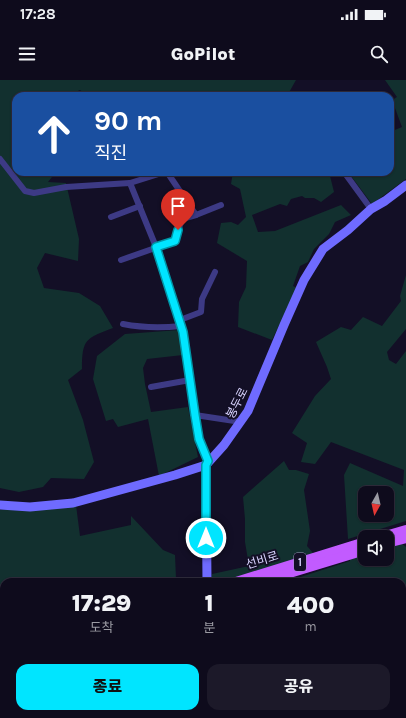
<!DOCTYPE html>
<html lang="ko">
<head>
<meta charset="utf-8">
<style>
	:root { --surface:#0e0b1c; --page:#1c1929; --text:#f1f3f6; --muted:#9b9ba3; --line:#2e2b3b; --accent:#00e5ff }
	body { margin:0; font-family:Karla,"Noto Sans KR",sans-serif; background:var(--page); color:var(--text); height:100vh; display:flex; flex-direction:column; font-size:15px; white-space:nowrap }
	* { box-sizing:border-box; margin:0 }
	p { font-size:13px; color:var(--muted) }
	.icon { flex:none; width:22px; height:22px; fill:none; stroke:currentColor; stroke-width:2; stroke-linecap:round; stroke-linejoin:round }
	.map { position:relative; flex:1; overflow:hidden }
	.side { position:absolute; left:0px; top:498px; width:406px; height:140px; display:flex; flex-direction:column; background:var(--surface); border-radius:12px 12px 0 0; box-shadow:0 1px 3px #0004,0 0 0 1px var(--line) }
	.side>* { flex:none }
	.banner { position:absolute; left:12px; top:12px; width:382px; height:84px; border-radius:12px; box-shadow:0 1px 3px #0004,0 0 0 1px var(--line); background:#1a4fa0; color:#fff; overflow:hidden }
	.needle { width:26px; rotate:188deg }
	.controls { position:absolute; left:358px; top:406px; display:grid; gap:8px }
	.controls a { display:grid; place-items:center; width:36px; height:36px; border-radius:8px; background:var(--surface); box-shadow:0 1px 3px #0004,0 0 0 1px var(--line); font-size:20px }
	.pin { position:absolute; display:grid; place-items:center; width:34px; height:34px; color:#fff; margin:-41px -17px; border-radius:50% 50% 50% 0; rotate:-45deg; box-shadow:0 0 4px #0007 }
	.pin .icon { rotate:45deg }
	.me { position:absolute; width:44px; margin:-22px; rotate:0deg; stroke-linejoin:round; filter:drop-shadow(0 0 3px #0008) }
	.turn { display:flex; align-items:center; gap:14px; height:84px; padding:0 16px; font-size:18px }
	.turn .icon { width:52px; height:52px; stroke-width:2.5 }
	.turn b { display:block; font-size:28px; line-height:34px }
	.eta { display:flex; justify-content:space-evenly; align-items:center; height:68px; text-align:center }
	.eta b { font-size:24px; font-weight:800; line-height:28px }
	.primary-button { display:flex; gap:8px; margin-top:auto; padding:8px 16px }
	.primary-button a { flex:1; height:46px; border-radius:12px; background:var(--accent); color:#111; font-size:16px; font-weight:800; line-height:46px; text-align:center }
	.primary-button a+a { background:var(--page); color:var(--text) }
	.status { display:flex; justify-content:space-between; align-items:center; height:28px; padding:0 20px; background:var(--surface); direction:ltr }
	.status svg { height:11px; fill:currentColor }
	header { display:flex; justify-content:space-between; align-items:center; height:52px; padding:0 16px; background:var(--surface); font-size:18px; font-weight:800 }
	.map>svg:first-child { display:block }
</style>
</head>
<body>
<div class="status"><b>17:28</b><svg viewBox="0 0 49 12"><path d="M0 12V9h3v3zM5 12V6h3v6zM10 12V3h3v9zM15 12V0h3v12zM26 1h20v11H26zM47 4h2v5h-2z"/></svg></div>
<header><svg class="icon" aria-label="menu" viewBox="0 0 24 24"><path d="M4 6h16M4 12h16M4 18h16"/></svg>GoPilot<svg class="icon" aria-label="search" viewBox="0 0 24 24"><circle cx="10" cy="10" r="6"/><path d="M15 15l6 6"/></svg></header>
<div class="map">
<svg width="406" height="638" viewBox="0 0 406 638">
	<rect width="100%" height="100%" fill="#130f26"/>
	<g fill="#12302f" fill-rule="evenodd">
		<path d="M0,0H296L287,16H88L80,10L67,16H16V92H56L48,102L66,103L79,159L78,181L45,173L37,188L44,208L79,213L100,226L113,248C86,258 82,259 82,289L68,300L83,340L94,382L84,399L51,398L43,407L19,412L0,408Z"/>
		<polygon points="385,0 406,0 406,99 372,124 348,92 390,92 390,52 402,47 392,20 397,17"/>
		<polygon points="233,92 314,92 319,97 330,96 334,112 321,122 314,118 305,118 302,116 291,119 287,126 280,124 252,135 258,152 275,151 341,125 351,135 335,142 329,154 314,169 308,182 300,186 293,206 297,208 272,260 238,247 239,222 246,207 247,181 217,163 221,143 231,142 238,145 246,137 240,109 231,104"/>
		<path d="M406,195V249L387,272L389,280L396,284L406,271V441L348,459L344,395L350,383L403,406L404,390L331,362L315,384L301,382L307,363L292,353L315,316L331,299L327,287L316,262L341,247L351,250L363,237L382,246L401,221L400,216ZM365,413H387V435H365Z"/>
		<polygon points="179,250 183,275 147,279 143,288 145,304 151,332 188,327 198,377 159,396 148,339 118,347 113,339 106,341 93,299 97,276 125,254"/>
		<polygon points="284,381 289,390 296,390 309,394 304,410 310,451 307,466 314,474 223,502 211,502 212,494 249,486 245,462 245,439 243,417"/>
		<polygon points="76,425 80,456 131,445 131,436 163,470 175,475 176,499 201,497 201,502 4,502 4,563 0,564 0,430"/>
		<polygon points="401,463 406,467 406,546 402,545 402,502 285,502 350,481 350,478 365,474 365,479 387,479 387,468"/>
		<polygon points="4,586 4,634 87,634 86,638 0,638 0,587"/>
		<polygon points="404,602 406,603 406,638 342,638 339,634 402,634 402,604"/>
		<polygon points="138,634 218,634 221,638 142,638 143,636"/>
	</g>
	<g fill="none" stroke-linecap="round" stroke-linejoin="round">
		<g stroke="#3d3a85" stroke-width="6">
			<polyline points="0,79 25,111 34,113 66,107 130,103 165,92"/>
			<polyline points="167,92 196,135 221,125"/>
			<polyline points="344,92 371,129"/>
			<polyline points="130,103 156,167 183,252 195,335 199,359 208,381"/>
			<polyline points="111,137 140,126"/>
			<polyline points="121,180 175,161 182,139 196,135"/>
			<polyline points="180,240 201,232 202,219 215,192"/>
			<path d="M123,244C143,248 161,248 181,246"/>
			<polyline points="151,307 190,300"/>
			<polyline points="195,335 241,342"/>
			<polyline points="319,634 325,638"/>
			<polyline points="269,638 284,634"/>
		</g>
		<g stroke="#6f6bff" stroke-width="9">
			<polyline points="206,385 207,502"/>
			<polyline points="0,425 30,427 73,423 175,395 206,385 224,365 248,331 284,245 304,200 323,169 348,150 371,129 385,121 406,105"/>
			<polyline points="223,634 225,638"/>
		</g>
		<g stroke="#c25bff" stroke-width="10">
			<polyline points="382,457 406,450"/>
			<polyline points="387,463 406,458"/>
			<polyline points="236,502 365,462"/>
			<polyline points="260,502 365,470"/>
			<polyline points="0,573 4,572"/>
			<polyline points="0,580 4,579"/>
		</g>
	</g>
	<g fill="none" stroke-linecap="round" stroke-linejoin="round">
		<g stroke="#0095a6" stroke-width="10">
			<polyline id="route" points="178,150 175,161 156,167 183,252 195,335 199,359 208,381 206,385 206,458"/>
		</g>
		<use href="#route" stroke="#00e5ff" stroke-width="7"/>
	</g>
	<g text-anchor="middle" stroke-width="4" stroke-linejoin="round" paint-order="stroke">
		<rect fill="#130f26" stroke="#9e99be" stroke-width="1" x="294" y="473" width="12" height="18" rx="3"/>
		<g font-size="11" font-weight="bold" fill="#d9d4ff">
			<text x="300" y="486">1</text>
		</g>
		<g font-size="12" fill="#d9d4ff" stroke="#130f26">
			<text transform="translate(237 323) rotate(-63)" y="4">봉두로</text>
			<text transform="translate(262 480) rotate(-17)" y="4">선비로</text>
		</g>
	</g>
</svg>
<div class="controls">
<a><svg class="needle" viewBox="-14 -14 28 28"><path d="M0-13l5 13h-10z" fill="#e53935"/><path d="M0 13l5-13h-10z" fill="#9b9ba3"/></svg></a>
<a><svg class="icon" aria-label="sound" viewBox="0 0 24 24"><path d="M4 9h4l5-4v14l-5-4H4zM17 9q2 3 0 6"/></svg></a>
</div>
<div class="pin" style="left:178px;top:150px;background:#d93025"><svg class="icon" aria-label="arrive" viewBox="0 0 24 24"><path d="M6 21V4h12l-3 4 3 4H6"/></svg></div>
<svg class="me" style="left:206px;top:458px" viewBox="-20 -20 40 40"><circle r="17" fill="#00e5ff" stroke="#fff" stroke-width="3"/><path d="M0-11L8 9 0 5-8 9z" fill="#fff"/></svg>
<div class="banner">
<div class="turn"><svg class="icon" aria-label="ahead" viewBox="0 0 24 24"><path d="M12 20V5M6 11l6-6 6 6"/></svg><div><b>90 m</b>직진</div></div>
</div>
<section class="side">
<div class="eta">
<div><b>17:29</b><p>도착</p></div>
<div><b>1</b><p>분</p></div>
<div><b>400</b><p>m</p></div>
</div>
<div class="primary-button"><a>종료</a><a>공유</a></div>
</section>
</div>
</body>
</html>
